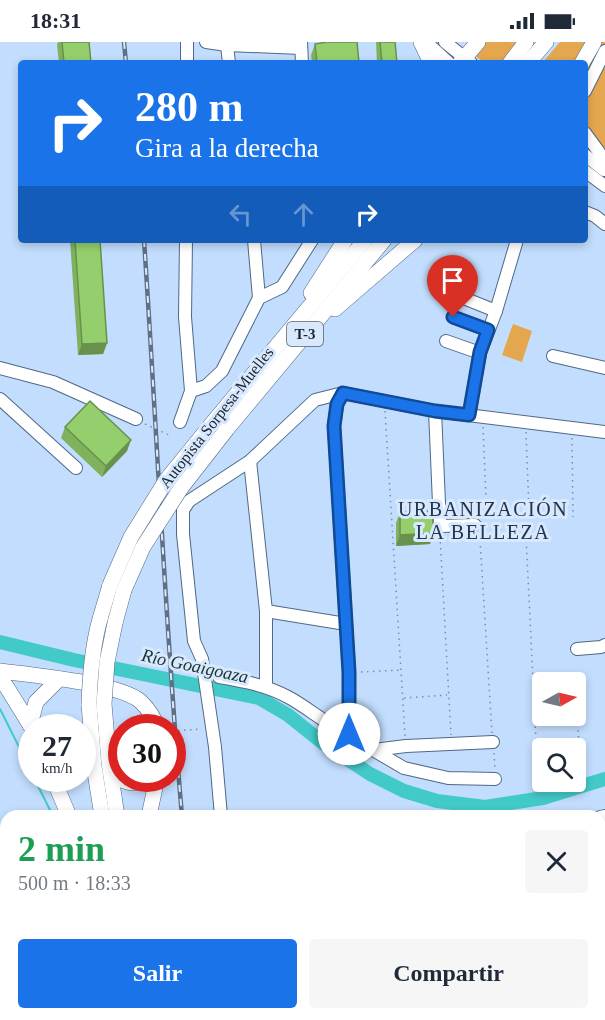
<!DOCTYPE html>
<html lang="es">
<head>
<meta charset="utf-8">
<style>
	:root { --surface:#fff; --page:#f6f6f7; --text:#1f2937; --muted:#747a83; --accent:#1a73e8 }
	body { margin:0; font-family:Georgia,serif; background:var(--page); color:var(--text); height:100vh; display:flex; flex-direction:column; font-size:22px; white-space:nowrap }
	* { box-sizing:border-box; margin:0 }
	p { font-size:20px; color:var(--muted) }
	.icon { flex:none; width:33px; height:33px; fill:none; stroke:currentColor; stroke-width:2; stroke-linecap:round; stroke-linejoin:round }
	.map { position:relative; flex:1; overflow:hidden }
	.details { position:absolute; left:0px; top:768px; width:606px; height:210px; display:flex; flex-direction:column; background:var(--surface); border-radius:18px 18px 0 0; box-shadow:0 3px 9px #0003 }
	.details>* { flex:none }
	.hud { position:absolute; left:18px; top:18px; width:570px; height:183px; border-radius:6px; box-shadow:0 3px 9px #0003; background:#1a73e8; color:#fff; overflow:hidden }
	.needle { width:39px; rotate:82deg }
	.controls { position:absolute; left:532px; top:630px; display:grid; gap:12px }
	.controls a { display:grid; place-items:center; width:54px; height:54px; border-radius:6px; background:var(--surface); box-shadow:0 3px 9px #0003; font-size:30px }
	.speed { position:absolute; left:18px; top:672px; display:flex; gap:12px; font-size:30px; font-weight:700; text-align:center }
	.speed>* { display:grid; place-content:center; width:78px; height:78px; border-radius:50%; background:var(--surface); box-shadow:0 3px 9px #0003; line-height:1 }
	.speed small { font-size:15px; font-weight:400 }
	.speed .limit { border:9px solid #d22; background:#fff; color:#111 }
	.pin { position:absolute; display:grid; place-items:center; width:51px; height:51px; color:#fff; margin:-62px -26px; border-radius:50% 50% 50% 0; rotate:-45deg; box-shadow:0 0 6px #0007 }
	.pin .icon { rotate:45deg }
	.me { position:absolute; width:66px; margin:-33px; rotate:0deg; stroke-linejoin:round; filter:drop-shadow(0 0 4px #0008) }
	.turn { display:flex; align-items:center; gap:21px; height:126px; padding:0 18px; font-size:27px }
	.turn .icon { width:78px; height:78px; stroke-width:2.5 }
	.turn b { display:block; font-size:42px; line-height:51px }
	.lanes { display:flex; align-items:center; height:57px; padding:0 18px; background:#0003; justify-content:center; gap:30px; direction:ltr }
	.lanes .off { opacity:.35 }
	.round { display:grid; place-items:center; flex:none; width:63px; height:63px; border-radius:6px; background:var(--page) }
	.head { display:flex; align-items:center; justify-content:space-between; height:102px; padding:0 18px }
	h1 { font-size:36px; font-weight:700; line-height:45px; color:#1e9e55 }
	.primary-button { display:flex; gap:12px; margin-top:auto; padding:12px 18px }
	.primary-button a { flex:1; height:69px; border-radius:6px; background:var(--accent); color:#fff; font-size:24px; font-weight:700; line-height:69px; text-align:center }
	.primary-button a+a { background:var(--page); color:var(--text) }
	.status { display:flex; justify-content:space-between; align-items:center; height:42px; padding:0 30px; background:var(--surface); direction:ltr }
	.status svg { height:16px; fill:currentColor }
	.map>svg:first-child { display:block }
</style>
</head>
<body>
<div class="status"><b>18:31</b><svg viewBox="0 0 49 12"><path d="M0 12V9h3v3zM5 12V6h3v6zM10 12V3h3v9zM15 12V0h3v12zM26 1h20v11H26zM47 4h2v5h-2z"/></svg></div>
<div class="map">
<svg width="605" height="978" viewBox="0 0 605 978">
	<rect width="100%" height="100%" fill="#c2ddfd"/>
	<g fill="#e4a74f">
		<polygon points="482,0 521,0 503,21 485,21 474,13"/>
		<polygon points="560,0 587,0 576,21 542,21"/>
		<polygon points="598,0 605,0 605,115 585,95 585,25"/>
		<polygon points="513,282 532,289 522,320 502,313"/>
	</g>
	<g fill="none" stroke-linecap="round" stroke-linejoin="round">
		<g stroke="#42cac9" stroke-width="2">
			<polyline points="0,667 32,731"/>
			<polyline points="34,736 53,774"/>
			<polyline points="83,972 83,978"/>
		</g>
		<polyline stroke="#42cac9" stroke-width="14" points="0,600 74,618 259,656 288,673 323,701 370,732 404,749 437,759 485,765 543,756 605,737"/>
		<g stroke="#516885" stroke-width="14">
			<g id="minor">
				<polyline points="206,0 227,3 301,6"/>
				<polyline points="301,0 302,21"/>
				<polyline points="426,0 449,21"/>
				<polyline points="445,0 471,21"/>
				<polyline points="227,3 229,21"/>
				<polyline points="187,21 187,0"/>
				<polyline points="585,49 605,9"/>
				<polyline points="585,91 599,110 605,128"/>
				<polyline points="585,113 604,128"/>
				<polyline points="585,129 605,144"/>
				<polyline points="585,170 595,174 605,182"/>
				<polyline points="254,198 259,256"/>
				<polyline points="461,255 496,269"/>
				<polyline points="453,275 488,288"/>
				<polyline points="446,299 480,311"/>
				<polyline points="553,314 605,326"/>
				<polyline points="0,326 53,340 136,377"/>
				<polyline points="191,349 206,344 222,329 259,256 282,245 312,198"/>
				<polyline points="343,351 337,362 334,384 349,630 349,692 368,705 404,726 448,736 495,737"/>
				<polyline points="0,357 76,426"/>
				<polyline points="435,369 440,484 475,483"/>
				<polyline points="469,373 480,311 496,269 517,198"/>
				<polyline points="180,380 191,349 185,275 186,198"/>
				<polyline points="250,419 266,569 266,644"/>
				<polyline points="266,569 346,582"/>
				<polyline points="577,607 601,605 605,603"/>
				<path d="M219,635C243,639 266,643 288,655C309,666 326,683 349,692"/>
				<polyline points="374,708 406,704 493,700"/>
				<polyline points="221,774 215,705 202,617 194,599 183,492 183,468 189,459 250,419 315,358 343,351 435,369 605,390"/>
				<polyline points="600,775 605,774"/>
				<polyline points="0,819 6,824"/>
				<polyline points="600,863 605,862"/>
				<polyline points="600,876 605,875"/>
				<polyline points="0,879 6,887"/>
				<polyline points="0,914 6,908"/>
				<polyline points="0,946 6,942"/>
				<polyline points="600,951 605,951"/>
				<polyline points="93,972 94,978"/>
				<polyline points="278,972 278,978"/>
				<polyline points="354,972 355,978"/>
				<polyline points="409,972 409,978"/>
				<polyline points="561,972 562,978"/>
				<polyline points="572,972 572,978"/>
				<polyline points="448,978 457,972"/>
			</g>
		</g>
		<g stroke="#516885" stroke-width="16">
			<g id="major">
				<polyline points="421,0 431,21"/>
				<polyline points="460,21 478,0"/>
				<polyline points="510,21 526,0"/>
				<polyline points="528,21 546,0"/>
				<polyline points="582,21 594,0"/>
				<polyline points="311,251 345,198"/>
				<polyline points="335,267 415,198"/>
				<polyline points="215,378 365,198"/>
				<polyline points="227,387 384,198"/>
				<polyline points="100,577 110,543"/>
				<polyline points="115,581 124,548"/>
				<path d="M0,629C31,633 118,641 140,659C149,667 153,675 158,686"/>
				<polyline points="0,638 6,644 32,686"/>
				<polyline points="89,662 94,724 102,774"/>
				<polyline points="104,662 109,721 117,774"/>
				<polyline points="30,683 36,660 59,637"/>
				<path d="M110,729C122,740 132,745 147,736"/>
				<polyline points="53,736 69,774"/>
				<polyline points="149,774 157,736"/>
				<polyline points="131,972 132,978"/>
				<polyline points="146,972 146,978"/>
			</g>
		</g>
		<g stroke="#7a8ea5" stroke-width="1.5" stroke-dasharray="1.5 4.5" stroke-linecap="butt">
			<polyline points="385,369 405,694"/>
			<polyline points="145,382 171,394"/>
			<polyline points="483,385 487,480"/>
			<polyline points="526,390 530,495 526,494 537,721"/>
			<polyline points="572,396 573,475"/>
			<polyline points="440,494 451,693"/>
			<polyline points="480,498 492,691"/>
			<polyline points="361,630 401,628"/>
			<polyline points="576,646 580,722"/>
			<polyline points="535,648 543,647"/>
			<polyline points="404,656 447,653"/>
			<polyline points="172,689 202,687"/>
			<polyline points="494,711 495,727"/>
		</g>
		<use href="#minor" stroke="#fff" stroke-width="12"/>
		<use href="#major" stroke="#fff" stroke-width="15"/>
		<g stroke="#5f7084" stroke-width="4.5">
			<g id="rail">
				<polyline points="124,0 126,21"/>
				<path d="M144,198C157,390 165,582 182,774"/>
				<polyline points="198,972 198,978"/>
			</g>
		</g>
		<use href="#rail" stroke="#d9e9fd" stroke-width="2" stroke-dasharray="7" stroke-linecap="butt"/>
		<g stroke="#516885" stroke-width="16" stroke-linecap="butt">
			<g id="major-bridge">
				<polyline points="110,543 131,495 167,437 215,378"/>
				<polyline points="124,548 143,505 181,446 227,387"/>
				<path d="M89,662C90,633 92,605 100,577"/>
				<polyline points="104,662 107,620 115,581"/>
			</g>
		</g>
		<use href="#major-bridge" stroke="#fff" stroke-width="15"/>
	</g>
	<g fill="#80b25e">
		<polygon points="58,0 89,0 91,21 59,21 57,3"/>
		<polygon points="376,0 395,0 397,21 377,21"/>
		<polygon points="315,2 359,21 312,21 311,13"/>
		<polygon points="70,198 100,198 107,301 103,312 78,313"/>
		<polygon points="65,385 127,409 102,435 61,396"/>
		<polygon points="400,470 430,502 396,504 396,481"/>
	</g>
	<g fill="#68914c">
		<polygon points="107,301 103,312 78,313 82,302"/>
		<polygon points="131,398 127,409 102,435 106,424"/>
		<polygon points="434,491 430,502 396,504 400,493"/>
	</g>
	<g fill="#95cf6d" stroke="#68914c" stroke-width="1.5">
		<polygon points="62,0 89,0 91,21 64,21"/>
		<polygon points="327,0 357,0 359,21 317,21 315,2"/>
		<polygon points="380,0 395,0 397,21 382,21"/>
		<polygon points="75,198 100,198 107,301 82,302"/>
		<polygon points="90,359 131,398 106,424 65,385"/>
		<polygon points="432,469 434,491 400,493 400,470"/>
	</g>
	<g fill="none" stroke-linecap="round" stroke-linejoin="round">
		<g stroke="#114b97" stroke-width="15">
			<polyline id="route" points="349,692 349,630 334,384 337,362 343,351 435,369 469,373 480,310 488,288 453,275"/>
		</g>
		<use href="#route" stroke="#1a73e8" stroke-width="10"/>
	</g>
	<g text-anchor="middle" stroke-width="6" stroke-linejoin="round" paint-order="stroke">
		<rect fill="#d9e9fd" stroke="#535f6e" stroke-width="1.5" x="287" y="280" width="36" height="24" rx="4.5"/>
		<g font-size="15" font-weight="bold" fill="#1a2430">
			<text x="305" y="297">T-3</text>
		</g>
		<g font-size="16" fill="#1a2430" stroke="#d9e9fd">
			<text transform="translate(216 375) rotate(-52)" y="6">Autopista Sorpesa-Muelles</text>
		</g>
		<g font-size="18" font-style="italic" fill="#173333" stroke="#d9e9fd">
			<text transform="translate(195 624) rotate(12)" y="6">Río Goaigoaza</text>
		</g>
		<g font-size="20" letter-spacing="1.5" fill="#20354f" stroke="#d9e9fd">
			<text x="483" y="474">URBANIZACIÓN<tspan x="483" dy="23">LA BELLEZA</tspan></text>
		</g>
	</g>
</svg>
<div class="controls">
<a><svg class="needle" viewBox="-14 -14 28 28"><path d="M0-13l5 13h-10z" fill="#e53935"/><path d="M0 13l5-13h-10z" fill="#747a83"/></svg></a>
<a><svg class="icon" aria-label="search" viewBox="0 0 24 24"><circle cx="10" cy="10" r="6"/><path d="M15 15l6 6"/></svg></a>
</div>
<div class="speed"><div>27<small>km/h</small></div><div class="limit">30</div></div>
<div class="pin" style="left:453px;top:275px;background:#d93025"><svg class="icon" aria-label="arrive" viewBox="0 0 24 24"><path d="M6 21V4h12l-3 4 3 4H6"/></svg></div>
<svg class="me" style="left:349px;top:692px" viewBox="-20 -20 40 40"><circle r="19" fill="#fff"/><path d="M0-13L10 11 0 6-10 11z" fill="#1a73e8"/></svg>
<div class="hud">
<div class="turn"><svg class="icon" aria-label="right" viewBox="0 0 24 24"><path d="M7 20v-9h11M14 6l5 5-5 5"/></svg><div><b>280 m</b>Gira a la derecha</div></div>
<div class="lanes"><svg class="icon off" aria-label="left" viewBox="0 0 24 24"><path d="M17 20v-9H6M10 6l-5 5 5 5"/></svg><svg class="icon off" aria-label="ahead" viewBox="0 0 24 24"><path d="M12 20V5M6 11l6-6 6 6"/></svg><svg class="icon" aria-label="right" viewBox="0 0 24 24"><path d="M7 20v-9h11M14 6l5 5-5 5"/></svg></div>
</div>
<section class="details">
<div class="head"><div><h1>2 min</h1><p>500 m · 18:33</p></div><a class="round"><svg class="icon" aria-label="close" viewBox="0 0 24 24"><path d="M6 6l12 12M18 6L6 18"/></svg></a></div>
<div class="primary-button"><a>Salir</a><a>Compartir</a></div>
</section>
</div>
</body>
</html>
